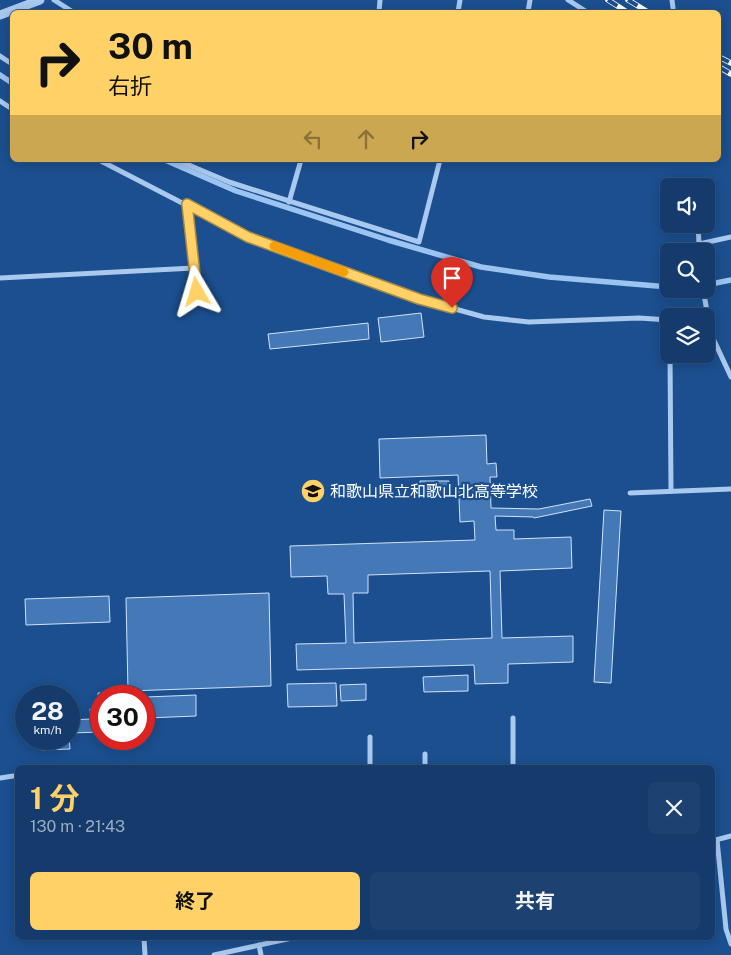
<!DOCTYPE html>
<html lang="ja">
<head>
<meta charset="utf-8">
<style>
	:root { --surface:#143b6b; --page:#1d4271; --text:#f1f3f6; --muted:#9dadc1; --line:#33557e; --accent:#ffd166 }
	body { margin:0; font-family:"Public Sans","Noto Sans JP",sans-serif; background:var(--page); color:var(--text); height:100vh; display:flex; flex-direction:column; font-size:19px; white-space:nowrap }
	* { box-sizing:border-box; margin:0 }
	p { font-size:16px; color:var(--muted) }
	.icon { flex:none; width:28px; height:28px; fill:none; stroke:currentColor; stroke-width:2; stroke-linecap:round; stroke-linejoin:round }
	.map { position:relative; flex:1; overflow:hidden }
	.panel { position:absolute; left:15px; top:765px; width:700px; height:175px; display:flex; flex-direction:column; background:var(--surface); border-radius:8px; box-shadow:0 2px 12px #0003,0 0 0 1px var(--line) }
	.panel>* { flex:none }
	.banner { position:absolute; left:10px; top:10px; width:711px; height:152px; border-radius:8px; box-shadow:0 2px 12px #0003,0 0 0 1px var(--line); background:#ffd166; color:#111; overflow:hidden }
	.fabs { position:absolute; left:660px; top:178px; display:grid; gap:10px }
	.fabs a { display:grid; place-items:center; width:55px; height:55px; border-radius:8px; background:var(--surface); box-shadow:0 2px 12px #0003,0 0 0 1px var(--line); font-size:25px }
	.speed { position:absolute; left:15px; top:685px; display:flex; gap:10px; font-size:25px; font-weight:700; text-align:center }
	.speed>* { display:grid; place-content:center; width:65px; height:65px; border-radius:50%; background:var(--surface); box-shadow:0 2px 12px #0003,0 0 0 1px var(--line); line-height:1 }
	.speed small { font-size:12px; font-weight:400 }
	.speed .limit { border:8px solid #d22; background:#fff; color:#111 }
	.pin { position:absolute; display:grid; place-items:center; width:42px; height:42px; color:#fff; margin:-51px -21px; border-radius:50% 50% 50% 0; rotate:-45deg; box-shadow:0 0 5px #0007 }
	.pin .icon { rotate:45deg }
	.me { position:absolute; width:55px; margin:-28px; rotate:353deg; stroke-linejoin:round; filter:drop-shadow(0 0 4px #0008) }
	.turn { display:flex; align-items:center; gap:18px; height:105px; padding:0 15px; font-size:22px }
	.turn .icon { width:65px; height:65px; stroke-width:2.5 }
	.turn b { display:block; font-size:35px; line-height:42px }
	.lanes { display:flex; align-items:center; height:48px; padding:0 15px; background:#0003; justify-content:center; gap:25px; direction:ltr }
	.lanes .off { opacity:.35 }
	.round { display:grid; place-items:center; flex:none; width:52px; height:52px; border-radius:8px; background:var(--page) }
	.headline { display:flex; align-items:center; justify-content:space-between; height:85px; padding:0 15px }
	h1 { font-size:30px; font-weight:700; line-height:38px; color:var(--accent) }
	.primary-button { display:flex; gap:10px; margin-top:auto; padding:10px 15px }
	.primary-button a { flex:1; height:58px; border-radius:8px; background:var(--accent); color:#111; font-size:20px; font-weight:700; line-height:58px; text-align:center }
	.primary-button a+a { background:var(--page); color:var(--text) }
	.map>svg:first-child { display:block }
</style>
</head>
<body>
<div class="map">
<svg width="731" height="955" viewBox="0 0 731 955">
	<rect width="100%" height="100%" fill="#1b4f8f"/>
	<g fill="none" stroke-linecap="round" stroke-linejoin="round">
		<g stroke="#9cc4f0" stroke-width="5.5">
			<polyline points="0,75 12,83"/>
			<polyline points="165,160 236,191 388,240 481,267 549,277 669,287"/>
			<polyline points="706,285 731,280"/>
			<polyline points="684,289 685,289"/>
		</g>
	</g>
	<g fill="#4478b7" stroke="#cfe3fa" fill-rule="evenodd">
		<polygon points="421,313 424,337 381,342 378,318"/>
		<polygon points="368,323 369,339 270,349 268,334"/>
		<path d="M486,435L487,464L496,463L497,477H490L491,508L539,509L590,499L592,506L534,518L533,517L495,516L496,530H514V539L571,537L572,568L500,571L502,638L573,636V662L508,664V683L475,684L474,665L297,670L296,644L346,643L344,594H328L327,576L291,577L290,546L475,540L474,521L460,522L458,475L380,478L379,439ZM490,571L492,638L354,643L353,593H368V575Z"/>
		<polygon points="420,481 449,481 449,487 420,488"/>
		<polygon points="604,510 621,511 611,683 594,682"/>
		<polygon points="269,593 271,686 128,691 126,598"/>
		<polygon points="109,596 110,622 26,625 25,599"/>
		<polygon points="468,675 468,691 424,692 423,677"/>
		<polygon points="336,683 337,706 288,707 287,684"/>
		<polygon points="366,684 366,700 341,701 340,685"/>
		<polygon points="115,692 115,696 101,696 101,732 71,733 70,720 91,719 90,709 99,709 98,693"/>
		<polygon points="196,695 196,716 147,718 146,697"/>
		<polygon points="69,736 70,749 42,750 41,739 69,739"/>
	</g>
	<g fill="none" stroke-linecap="round" stroke-linejoin="round">
		<g stroke="#a9c9ee" stroke-width="5">
			<polyline points="54,0 73,12"/>
			<polyline points="568,0 587,12"/>
			<polyline points="672,0 673,8"/>
			<polyline points="379,12 380,0"/>
			<polyline points="458,12 460,0"/>
			<polyline points="528,12 530,0"/>
			<polyline points="0,56 12,64"/>
			<polyline points="0,101 12,109"/>
			<polyline points="99,160 248,237 419,299 484,317 529,322 639,318 669,320"/>
			<polyline points="177,160 229,182 419,242 440,160"/>
			<polyline points="289,202 301,160"/>
			<polyline points="698,224 699,244 731,237"/>
			<polyline points="194,268 197,292"/>
			<polyline points="0,278 194,268 187,204"/>
			<polyline points="703,289 711,334 731,377"/>
			<polyline points="670,354 671,491"/>
			<polyline points="630,493 731,489"/>
			<polyline points="513,718 513,768"/>
			<polyline points="370,737 370,768"/>
			<polyline points="425,754 425,768"/>
			<polyline points="0,778 13,776"/>
			<polyline points="717,840 726,929 731,944"/>
			<polyline points="712,841 731,836"/>
			<polyline points="144,938 145,955"/>
			<polyline points="259,945 261,955"/>
			<polyline points="214,955 292,938"/>
		</g>
		<polyline stroke="#a9c9ee" stroke-width="9" points="0,15 40,0"/>
		<g stroke="#fff" stroke-width="5.5">
			<g id="rail">
				<polyline points="608,0 627,12"/>
				<polyline points="628,0 648,12"/>
				<polyline points="719,57 731,63"/>
				<polyline points="719,67 731,74"/>
			</g>
		</g>
		<use href="#rail" stroke="#1b4f8f" stroke-width="4" stroke-dasharray="11" stroke-linecap="butt"/>
	</g>
	<g fill="none" stroke-linecap="round" stroke-linejoin="round">
		<g stroke="#a68842" stroke-width="12">
			<polyline id="route" points="197,292 187,204 248,237 419,299 452,308"/>
		</g>
		<use href="#route" stroke="#ffd166" stroke-width="9"/>
		<polyline stroke="#f59e0b" stroke-width="9" points="274,246 344,272"/>
	</g>
	<defs>
		<g id="school-disc" transform="scale(1.25)"><circle r="9.5" fill="#ffd166" stroke="#1b4f8f"/><path d="M0-5L7-2L0 1L-7-2ZM-4 1L0 2.5L4 1V4Q0 6-4 4Z" fill="#111"/></g>
	</defs>
	<g fill-rule="evenodd">
		<use href="#school-disc" x="313" y="491"/>
	</g>
	<g text-anchor="middle" stroke-width="4.5" stroke-linejoin="round" paint-order="stroke">
		<g font-size="16" fill="#fff" stroke="#1b4f8f" text-anchor="start">
			<text x="330" y="497">和歌山県立和歌山北高等学校</text>
		</g>
	</g>
</svg>
<div class="fabs">
<a><svg class="icon" aria-label="sound" viewBox="0 0 24 24"><path d="M4 9h4l5-4v14l-5-4H4zM17 9q2 3 0 6"/></svg></a>
<a><svg class="icon" aria-label="search" viewBox="0 0 24 24"><circle cx="10" cy="10" r="6"/><path d="M15 15l6 6"/></svg></a>
<a><svg class="icon" aria-label="layers" viewBox="0 0 24 24"><path d="M12 4l9 5-9 5-9-5zM3 14l9 5 9-5"/></svg></a>
</div>
<div class="speed"><div>28<small>km/h</small></div><div class="limit">30</div></div>
<div class="pin" style="left:452px;top:308px;background:#d93025"><svg class="icon" aria-label="arrive" viewBox="0 0 24 24"><path d="M6 21V4h12l-3 4 3 4H6"/></svg></div>
<svg class="me" style="left:197px;top:292px" viewBox="-20 -20 40 40"><path d="M0-17L14 15 0 8-14 15z" fill="#ffd166" stroke="#fff" stroke-width="4"/></svg>
<div class="banner">
<div class="turn"><svg class="icon" aria-label="right" viewBox="0 0 24 24"><path d="M7 20v-9h11M14 6l5 5-5 5"/></svg><div><b>30 m</b>右折</div></div>
<div class="lanes"><svg class="icon off" aria-label="left" viewBox="0 0 24 24"><path d="M17 20v-9H6M10 6l-5 5 5 5"/></svg><svg class="icon off" aria-label="ahead" viewBox="0 0 24 24"><path d="M12 20V5M6 11l6-6 6 6"/></svg><svg class="icon" aria-label="right" viewBox="0 0 24 24"><path d="M7 20v-9h11M14 6l5 5-5 5"/></svg></div>
</div>
<section class="panel">
<div class="headline"><div><h1>1 分</h1><p>130 m · 21:43</p></div><a class="round"><svg class="icon" aria-label="close" viewBox="0 0 24 24"><path d="M6 6l12 12M18 6L6 18"/></svg></a></div>
<div class="primary-button"><a>終了</a><a>共有</a></div>
</section>
</div>
</body>
</html>
